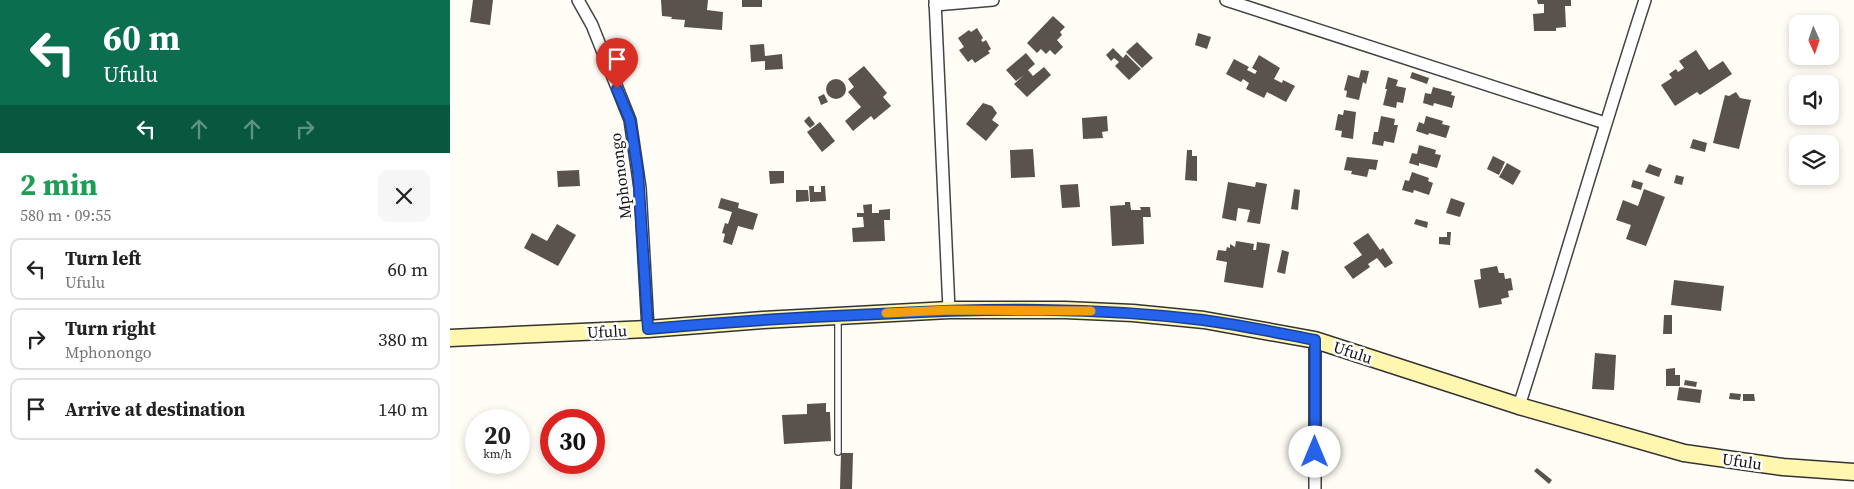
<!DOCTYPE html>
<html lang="en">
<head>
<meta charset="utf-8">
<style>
	:root { --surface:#fff; --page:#f6f6f6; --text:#222; --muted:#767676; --line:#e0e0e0 }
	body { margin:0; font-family:"Source Serif 4",serif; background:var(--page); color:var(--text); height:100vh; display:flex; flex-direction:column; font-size:19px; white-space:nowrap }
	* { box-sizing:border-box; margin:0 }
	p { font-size:16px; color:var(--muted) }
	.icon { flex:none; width:28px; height:28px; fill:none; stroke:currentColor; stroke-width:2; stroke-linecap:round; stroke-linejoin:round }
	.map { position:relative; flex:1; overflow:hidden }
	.side { display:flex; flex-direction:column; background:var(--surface); width:450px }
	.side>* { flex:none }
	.top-card { background:#0b6e4f; color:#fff; overflow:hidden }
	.needle { width:32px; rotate:177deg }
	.fabs { position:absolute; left:1339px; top:15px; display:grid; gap:10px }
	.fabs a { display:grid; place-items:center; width:50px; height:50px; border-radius:10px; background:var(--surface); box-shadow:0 2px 8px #0003; font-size:25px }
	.speed { position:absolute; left:15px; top:409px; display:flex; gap:10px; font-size:25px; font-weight:700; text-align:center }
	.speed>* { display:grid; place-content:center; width:65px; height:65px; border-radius:50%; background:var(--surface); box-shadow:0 2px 8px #0003; line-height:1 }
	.speed small { font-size:12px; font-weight:400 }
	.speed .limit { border:8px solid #d22; background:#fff; color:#111 }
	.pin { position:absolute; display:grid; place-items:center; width:42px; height:42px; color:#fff; margin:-51px -21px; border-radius:50% 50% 50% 0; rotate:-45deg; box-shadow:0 0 5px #0007 }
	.pin .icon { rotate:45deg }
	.me { position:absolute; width:55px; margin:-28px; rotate:0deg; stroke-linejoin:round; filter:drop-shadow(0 0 4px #0008) }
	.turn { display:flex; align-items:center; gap:18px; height:105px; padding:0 20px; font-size:22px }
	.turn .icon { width:65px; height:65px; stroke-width:2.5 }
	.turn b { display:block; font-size:35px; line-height:42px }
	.lanes { display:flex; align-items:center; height:48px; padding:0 20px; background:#0003; justify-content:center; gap:25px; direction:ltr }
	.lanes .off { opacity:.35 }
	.round { display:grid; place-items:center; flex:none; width:52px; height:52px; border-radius:10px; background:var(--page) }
	.summary { display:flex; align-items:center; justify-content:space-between; height:85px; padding:0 20px }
	h1 { font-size:30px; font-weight:700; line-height:38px; color:#1e9e55 }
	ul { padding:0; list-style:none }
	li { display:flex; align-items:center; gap:15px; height:62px; margin:0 10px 8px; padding:0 10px; border:2px solid var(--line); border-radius:10px }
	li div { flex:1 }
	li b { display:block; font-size:19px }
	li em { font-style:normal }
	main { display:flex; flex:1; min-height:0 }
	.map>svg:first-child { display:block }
</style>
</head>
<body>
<main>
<section class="side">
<div class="top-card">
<div class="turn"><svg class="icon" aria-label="left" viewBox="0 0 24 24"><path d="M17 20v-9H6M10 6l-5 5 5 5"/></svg><div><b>60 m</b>Ufulu</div></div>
<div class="lanes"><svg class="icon" aria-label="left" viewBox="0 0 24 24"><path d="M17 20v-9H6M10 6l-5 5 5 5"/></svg><svg class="icon off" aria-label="ahead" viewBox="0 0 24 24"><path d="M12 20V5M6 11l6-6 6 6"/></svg><svg class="icon off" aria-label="ahead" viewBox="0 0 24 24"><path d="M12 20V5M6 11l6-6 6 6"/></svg><svg class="icon off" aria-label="right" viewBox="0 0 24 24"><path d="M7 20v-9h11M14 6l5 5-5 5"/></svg></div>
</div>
<div class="summary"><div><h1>2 min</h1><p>580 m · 09:55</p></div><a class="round"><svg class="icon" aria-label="close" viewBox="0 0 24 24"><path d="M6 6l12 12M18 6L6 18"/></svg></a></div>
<ul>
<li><svg class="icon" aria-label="left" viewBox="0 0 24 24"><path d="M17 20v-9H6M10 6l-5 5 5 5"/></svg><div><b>Turn left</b><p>Ufulu</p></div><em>60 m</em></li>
<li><svg class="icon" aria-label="right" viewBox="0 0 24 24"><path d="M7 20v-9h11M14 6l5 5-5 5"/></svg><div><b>Turn right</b><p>Mphonongo</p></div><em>380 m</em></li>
<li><svg class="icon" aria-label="arrive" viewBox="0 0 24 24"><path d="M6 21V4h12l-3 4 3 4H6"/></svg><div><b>Arrive at destination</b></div><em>140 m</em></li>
</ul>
</section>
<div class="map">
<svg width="1404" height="489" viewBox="0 0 1404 489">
	<rect width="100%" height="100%" fill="#fffdf5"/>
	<g fill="#5a524d">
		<polygon points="23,0 43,0 40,25 20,22"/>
		<polygon points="211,0 258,0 257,10 273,12 272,30 234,27 235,20 221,19 222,17 212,16"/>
		<rect x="292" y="0" width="20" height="7"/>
		<polygon points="1087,0 1121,0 1121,6 1115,6 1116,27 1106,28 1106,31 1084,31 1083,14 1094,13 1094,4 1088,4"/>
		<polygon points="603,16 615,27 610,32 612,35 607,40 613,47 605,55 600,50 596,54 591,49 587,53 577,43"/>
		<polygon points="527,28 533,38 531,40 533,42 536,40 541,49 538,51 540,53 525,63 522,59 518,62 509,50 514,47 508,38 519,30 521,32"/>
		<polygon points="748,33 761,37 757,49 745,45"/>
		<polygon points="687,42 703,58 692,68 676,52"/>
		<polygon points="314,44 315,56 332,54 333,69 315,70 315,61 301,62 300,45"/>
		<polygon points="663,48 673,58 676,54 691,69 679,80 665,66 669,62 664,58 661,61 656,55"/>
		<polygon points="1246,50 1259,70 1273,61 1282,74 1250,95 1247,92 1225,106 1211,85 1222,78 1219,74 1226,69 1228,72 1234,68 1229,61"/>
		<polygon points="576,53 585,64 578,70 583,76 594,67 601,75 577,97 564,84 574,75 566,81 556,70"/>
		<polygon points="809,55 830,68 824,79 832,83 833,80 845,86 836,102 817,92 814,98 796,89 799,83 793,79 791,82 776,74 784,59 799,67 797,70 805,74 807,71 802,68"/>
		<polygon points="414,66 437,93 433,97 441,106 424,120 421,116 403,131 395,121 411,107 398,92 404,87 398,79"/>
		<polygon points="911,70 919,71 916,84 913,82 909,100 896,97 897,91 894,90 898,75 909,78"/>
		<polygon points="962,72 979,78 977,84 960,78"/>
		<polygon points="938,77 948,80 946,86 956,88 953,103 947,102 946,108 933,105 937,89 935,89"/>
		<circle cx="386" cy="89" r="10"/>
		<polygon points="983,87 1002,92 1001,95 1005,96 1002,108 984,103 983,106 973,103 975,93 981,94"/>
		<polygon points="1286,92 1290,98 1301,100 1289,149 1263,143 1275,95 1279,96"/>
		<polygon points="374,94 378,102 371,105 368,97"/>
		<polygon points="533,103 542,106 547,113 542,120 549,125 536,141 516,124"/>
		<polygon points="894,110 906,112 903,139 891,137 892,131 885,130 888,114 893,115"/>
		<polygon points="359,116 365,124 360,128 354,121"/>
		<polygon points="657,116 658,131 652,132 653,138 633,139 632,118"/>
		<polygon points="931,116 945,119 944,125 948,125 944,143 934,141 933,146 922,144 924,132 928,132"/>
		<polygon points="976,116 993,121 992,124 1000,126 996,138 979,133 978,135 966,131 969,122 974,124"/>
		<polygon points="370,122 385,141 372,152 357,132"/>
		<polygon points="1243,139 1257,143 1255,152 1240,148"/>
		<polygon points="969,145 986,150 985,154 991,155 987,168 969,163 969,166 959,163 962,153 967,154"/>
		<polygon points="583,149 585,177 561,178 560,150"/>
		<polygon points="737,150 742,150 742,156 747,156 747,181 735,180"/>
		<polygon points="1043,156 1055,162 1049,175 1037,169"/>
		<polygon points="897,157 928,160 926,170 919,169 917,177 901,174 902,171 894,170"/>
		<polygon points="1057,163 1071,171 1063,185 1049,177"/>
		<polygon points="1199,164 1212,169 1209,177 1195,172"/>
		<polygon points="129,170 130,186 108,187 107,171"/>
		<polygon points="319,171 334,171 334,183 320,184"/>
		<polygon points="962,172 979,178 978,181 983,183 979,195 964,190 963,193 952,190 955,180 959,181"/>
		<polygon points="1226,175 1234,177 1232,185 1224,183"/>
		<polygon points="1183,180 1193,183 1191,190 1181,187"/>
		<polygon points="778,182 805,187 806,182 817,184 810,224 797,222 800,210 788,208 786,221 772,218"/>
		<polygon points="628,184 630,207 612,208 610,185"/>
		<polygon points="359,186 364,186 364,192 371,192 371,186 375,186 376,201 360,202"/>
		<polygon points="844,189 850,190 848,210 841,209"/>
		<polygon points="1194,189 1215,197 1196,246 1176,239 1181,225 1166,220 1173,200 1188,206"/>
		<polygon points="346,190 358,190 359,201 346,202"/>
		<polygon points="271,198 289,203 288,208 308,214 303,230 288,226 282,245 273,242 275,234 272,233 275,223 278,224 282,212 268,208"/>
		<polygon points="1001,198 1015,203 1010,217 996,213"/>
		<polygon points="675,202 680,202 681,210 691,210 690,207 700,207 701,217 693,217 694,244 662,246 660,206 675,205"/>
		<polygon points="422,204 422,213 429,213 429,210 440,209 440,220 434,220 435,241 403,242 402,228 414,227 413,217 407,217 407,213 414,213 413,205"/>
		<polygon points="966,219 978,222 977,228 964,224"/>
		<polygon points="107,224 126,235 108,266 74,248 82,233 97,241"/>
		<polygon points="997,232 1001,232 1000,245 989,244 989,237 997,237"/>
		<polygon points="918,233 930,250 933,248 943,263 935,268 927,258 918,264 920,267 903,279 894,267 912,255 903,243"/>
		<polygon points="786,241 804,244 803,250 806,250 807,242 820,244 813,288 774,282 777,262 766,260 768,250 776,251 777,247 780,248 780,244 785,247"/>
		<polygon points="832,250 839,252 835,274 827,272"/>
		<polygon points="1047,266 1049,273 1054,273 1055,279 1061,278 1063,290 1058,291 1059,297 1051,299 1052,304 1029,308 1024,280 1031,279 1030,269"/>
		<polygon points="1224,280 1274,286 1271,311 1221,305"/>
		<polygon points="1214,315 1222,315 1222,334 1213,334"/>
		<polygon points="1145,353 1166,355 1164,390 1142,389"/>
		<polygon points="1225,368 1225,375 1230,375 1230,386 1216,386 1216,369"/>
		<polygon points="1235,380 1247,382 1246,387 1234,385"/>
		<polygon points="1229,387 1252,390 1250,403 1227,400"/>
		<polygon points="1280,393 1291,394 1290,400 1279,399"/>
		<polygon points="1293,394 1304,394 1305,401 1293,401"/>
		<polygon points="376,403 376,412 380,412 381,441 334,444 332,415 357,414 357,404"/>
		<polygon points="391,453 403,453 402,489 390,489"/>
		<polygon points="1087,468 1102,480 1099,484 1084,471"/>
	</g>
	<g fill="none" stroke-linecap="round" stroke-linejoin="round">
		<g stroke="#444" stroke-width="8">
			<polyline id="lane" points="388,318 388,452"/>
		</g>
		<g stroke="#444" stroke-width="14">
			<g id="street">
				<polyline points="128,0 142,25 180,120 190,188 198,329"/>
				<polyline points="485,0 499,310"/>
				<polyline points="776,0 1155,123"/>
				<polyline points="485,5 543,0"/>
				<polyline points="865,340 865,489"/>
				<path d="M1069,406C1112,271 1151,135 1195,0"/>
			</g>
		</g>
		<g stroke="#333" stroke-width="19">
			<polyline id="secondary" points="0,338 198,329 313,320 499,310 615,310 683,313 754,320 865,340 1069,406 1234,453 1333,467 1404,472"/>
		</g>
		<use href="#lane" stroke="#fff" stroke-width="5.5"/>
		<use href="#street" stroke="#fff" stroke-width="11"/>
		<use href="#secondary" stroke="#fff6b0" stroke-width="16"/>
	</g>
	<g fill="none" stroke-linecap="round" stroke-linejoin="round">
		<g stroke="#184099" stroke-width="12">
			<path id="route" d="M167,89L180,120L188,172L198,329C275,322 351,317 428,314C537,308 645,307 753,320C791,325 828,333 865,340V452"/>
		</g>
		<use href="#route" stroke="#2563eb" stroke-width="9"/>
		<polyline stroke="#f59e0b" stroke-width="9" points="436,313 499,310 641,311"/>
	</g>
	<g text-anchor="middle" stroke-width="5" stroke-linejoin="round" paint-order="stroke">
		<g font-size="16" fill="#111" stroke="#fff">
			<text transform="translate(170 176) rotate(-97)" y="6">Mphonongo</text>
			<text transform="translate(157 331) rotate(-3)" y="6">Ufulu</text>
			<text transform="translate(903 352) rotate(18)" y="6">Ufulu</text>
			<text transform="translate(1292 461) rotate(8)" y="6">Ufulu</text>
		</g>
	</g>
</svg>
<div class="fabs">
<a><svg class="needle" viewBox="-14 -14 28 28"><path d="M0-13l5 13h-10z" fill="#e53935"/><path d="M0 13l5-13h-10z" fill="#767676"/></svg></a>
<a><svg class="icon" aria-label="sound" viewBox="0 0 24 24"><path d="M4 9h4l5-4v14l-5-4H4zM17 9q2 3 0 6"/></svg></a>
<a><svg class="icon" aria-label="layers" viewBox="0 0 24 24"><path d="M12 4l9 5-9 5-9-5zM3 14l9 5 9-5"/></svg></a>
</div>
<div class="speed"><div>20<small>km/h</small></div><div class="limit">30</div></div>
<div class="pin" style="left:167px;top:89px;background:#d93025"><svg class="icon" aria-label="arrive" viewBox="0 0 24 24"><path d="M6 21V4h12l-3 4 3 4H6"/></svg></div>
<svg class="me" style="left:865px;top:452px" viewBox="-20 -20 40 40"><circle r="19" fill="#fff"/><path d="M0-13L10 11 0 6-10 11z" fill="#2563eb"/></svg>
</div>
</main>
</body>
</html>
